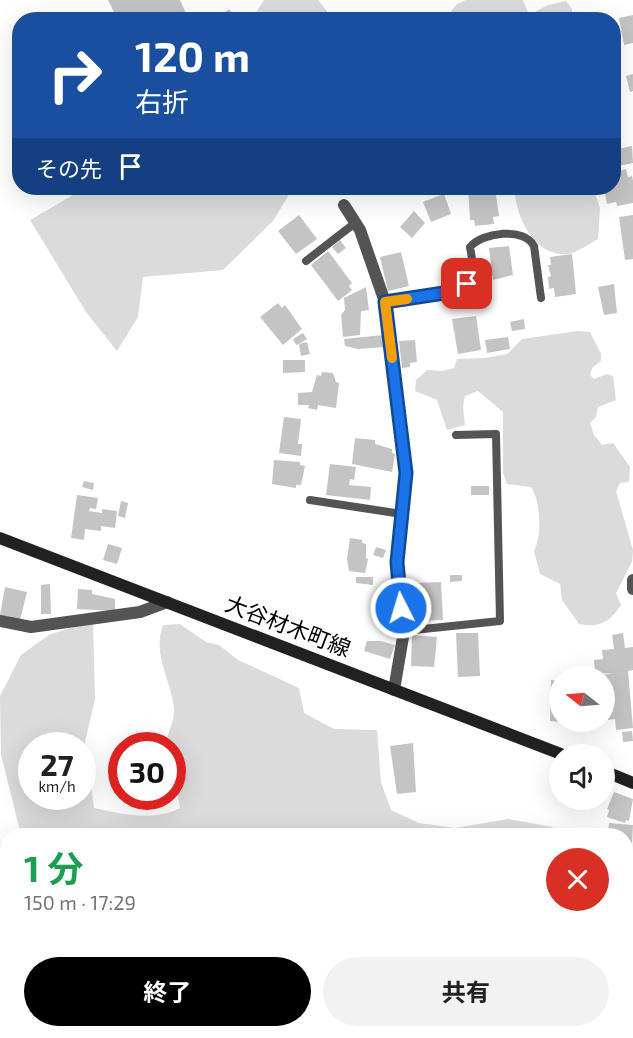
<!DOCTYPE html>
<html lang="ja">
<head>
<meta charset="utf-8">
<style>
	:root { --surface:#fff; --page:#f2f2f2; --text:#202124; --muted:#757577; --accent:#000 }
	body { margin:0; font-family:"Exo 2","Noto Sans JP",sans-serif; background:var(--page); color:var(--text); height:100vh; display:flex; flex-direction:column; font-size:22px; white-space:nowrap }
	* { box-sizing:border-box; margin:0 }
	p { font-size:20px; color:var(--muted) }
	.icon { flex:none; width:33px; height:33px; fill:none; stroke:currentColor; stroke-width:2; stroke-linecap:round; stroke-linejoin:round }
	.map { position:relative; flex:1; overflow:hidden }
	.details { position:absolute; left:0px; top:828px; width:633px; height:210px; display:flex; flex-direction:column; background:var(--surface); border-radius:24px 24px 0 0; box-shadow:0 6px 24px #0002 }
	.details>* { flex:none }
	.guide { position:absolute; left:12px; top:12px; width:609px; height:183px; border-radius:24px; box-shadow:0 6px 24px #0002; background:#1a4fa0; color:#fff; overflow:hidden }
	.needle { width:39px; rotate:287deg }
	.fabs { position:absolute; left:549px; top:666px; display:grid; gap:12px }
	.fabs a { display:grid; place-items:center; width:66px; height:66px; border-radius:50%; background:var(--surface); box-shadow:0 6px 24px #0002; font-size:30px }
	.speed { position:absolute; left:18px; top:732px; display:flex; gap:12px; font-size:30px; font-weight:700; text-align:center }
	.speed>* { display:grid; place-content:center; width:78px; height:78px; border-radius:50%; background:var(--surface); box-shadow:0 6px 24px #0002; line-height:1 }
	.speed small { font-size:15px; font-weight:400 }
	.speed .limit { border:9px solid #d22; background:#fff; color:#111 }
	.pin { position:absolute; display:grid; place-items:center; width:51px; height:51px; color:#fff; margin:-26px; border-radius:12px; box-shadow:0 3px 9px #0006 }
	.me { position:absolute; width:66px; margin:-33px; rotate:355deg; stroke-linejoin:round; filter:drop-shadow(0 0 4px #0008) }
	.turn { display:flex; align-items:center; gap:21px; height:126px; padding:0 24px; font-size:27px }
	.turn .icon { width:78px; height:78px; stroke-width:2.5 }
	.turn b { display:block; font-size:42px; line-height:51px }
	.then { display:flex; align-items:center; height:57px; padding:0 24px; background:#0003; gap:12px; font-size:22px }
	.round { display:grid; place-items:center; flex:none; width:63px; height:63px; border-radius:32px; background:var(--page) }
	.summary { display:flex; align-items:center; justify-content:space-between; height:102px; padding:0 24px }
	h1 { font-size:36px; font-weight:700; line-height:45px; color:#1e9e55 }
	.primary-button { display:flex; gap:12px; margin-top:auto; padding:12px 24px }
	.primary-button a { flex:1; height:69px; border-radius:36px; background:var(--accent); color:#fff; font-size:24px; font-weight:700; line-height:69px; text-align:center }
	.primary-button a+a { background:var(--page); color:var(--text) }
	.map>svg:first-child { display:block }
</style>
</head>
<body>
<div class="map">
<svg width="633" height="1038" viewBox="0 0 633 1038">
	<rect width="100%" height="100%" fill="#fff"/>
	<g fill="#dbdbdb" fill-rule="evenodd">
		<polygon points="264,0 318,0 333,19 256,19 255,14"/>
		<polygon points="466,0 523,0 529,15 548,5 566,1 572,9 572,19 445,19 457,4"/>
		<polygon points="85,188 293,188 273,221 223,270 143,277 138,317 117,351 86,312 30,220"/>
		<path d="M515,188H593L600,208L598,239C590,243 577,253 568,254C535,258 514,215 515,188Z"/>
		<path d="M578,331L590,332L601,354V361L592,368L590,375L594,379L607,374L613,376L616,400L598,407L596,417L590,423L594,435L602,445L613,443L630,467L629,482L620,483L616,491L633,550L632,562L616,593L621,605C609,623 599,628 579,624L562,600L560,584L540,574L534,551C542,535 541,502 531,487L507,484L503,473V412L478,391L465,396L463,407L465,425L447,430L437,400L415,391L416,380L427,370L442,371L454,368L457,359L485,358L507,354L522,339Z"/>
		<path d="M93,620L95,699L85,742L94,808C123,814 152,822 180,808L173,771L172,746L167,745C166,733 175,722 174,708C171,679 152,656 163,625L180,624L206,642L219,645L238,660L299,688L304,713L334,729L377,730L381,782L391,810L419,823L455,828L508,819L553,827L550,836L21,835L1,755L0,696L21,655L49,635ZM32,746H82V796H32Z"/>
		<polygon points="460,1031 461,1038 48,1038 42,1031"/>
	</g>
	<g fill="#c4c4c4">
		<polygon points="108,0 180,0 189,20 118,20"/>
		<polygon points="229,9 237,20 215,20"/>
		<polygon points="633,15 633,43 624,45 619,18"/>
		<polygon points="633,74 633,91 630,92 626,76"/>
		<polygon points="632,146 633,163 614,167 614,150"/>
		<polygon points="626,169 628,177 632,176 633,181 633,203 617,206 616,202 607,204 604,188 614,188 614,172"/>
		<polygon points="468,188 495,188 499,216 493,217 494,224 475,226 474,220 470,220"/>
		<polygon points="444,194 451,214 431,222 423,202"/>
		<polygon points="414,211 425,223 412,238 400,227"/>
		<polygon points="299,215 317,239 296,254 278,231"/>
		<polygon points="633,215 633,259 625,260 619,217"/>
		<polygon points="340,240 346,248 338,254 332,247"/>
		<polygon points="509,246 513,275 493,280 489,248"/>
		<polygon points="328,251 352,283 349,286 352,290 338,301 311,265"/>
		<polygon points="401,252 409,286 388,291 380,257"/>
		<polygon points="572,254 576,294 555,297 554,288 549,289 548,277 551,276 548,265 551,265 550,257"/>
		<polygon points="614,284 617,313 604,315 598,287"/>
		<polygon points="366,287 369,310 361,311 360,335 343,337 341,315 345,310 344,298"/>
		<polygon points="278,303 282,308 285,305 302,329 283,345 260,317"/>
		<polygon points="476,316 481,350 458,354 452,319"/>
		<polygon points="524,319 525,329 512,331 510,322"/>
		<polygon points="303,333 307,339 299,344 307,342 310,354 301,356 299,344 296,345 293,339"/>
		<polygon points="383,335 384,347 358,349 345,346 344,339"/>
		<polygon points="508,337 510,349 487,353 485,340"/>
		<polygon points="415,340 417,362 410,363 410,367 402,368 399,341"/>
		<polygon points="283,360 305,360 305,372 283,373"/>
		<polygon points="322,372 333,373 336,382 339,383 336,408 318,405 317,410 308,408 309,405 298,405 298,393 312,392 317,375 321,376"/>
		<polygon points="284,417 301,419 298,444 302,444 301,456 279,453"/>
		<polygon points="355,438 375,440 375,444 392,449 392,453 395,454 392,472 352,464"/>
		<polygon points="274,460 300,462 300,465 305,466 301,485 296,485 296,488 272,484"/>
		<polygon points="330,464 356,467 354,480 350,479 349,485 371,487 370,500 326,495"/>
		<polygon points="84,481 94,483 93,490 82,487"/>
		<rect x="471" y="486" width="18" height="9"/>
		<polygon points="77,495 98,498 96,509 90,508 89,511 102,513 102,509 117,511 115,528 101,526 101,531 85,529 84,540 71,538"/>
		<polygon points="121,501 128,503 125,518 118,516"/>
		<polygon points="350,538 362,540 362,543 366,544 366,558 368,559 365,573 349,571 347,559"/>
		<polygon points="108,544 122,548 117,564 103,560"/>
		<polygon points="376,547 386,550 383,558 373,555"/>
		<polygon points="450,575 462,575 462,581 450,582"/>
		<polygon points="356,577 373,577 373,585 356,583"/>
		<polygon points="441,582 443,620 417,621 415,583"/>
		<polygon points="50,584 51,614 41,614 41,585"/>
		<polygon points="5,587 27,592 20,620 0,615"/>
		<polygon points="78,589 92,590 92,594 115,599 115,611 77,609"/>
		<polygon points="456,633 478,633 480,676 458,677"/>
		<polygon points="623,633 625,648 633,647 633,670 628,671 633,728 616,730 615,719 608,720 604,702 604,676 599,676 612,673 595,674 594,660 603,659 602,650 614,649 612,635"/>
		<polygon points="412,635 437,637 434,667 411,666"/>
		<polygon points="367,641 381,641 395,645 390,659 364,651"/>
		<polygon points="551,680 560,681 560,722 550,721"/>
		<polygon points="632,731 633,741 623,742 622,732"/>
		<polygon points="413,743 416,792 397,794 390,746"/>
		<polygon points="614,792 633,799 629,821 626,820 625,823 607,817 609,810 607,809"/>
		<polygon points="609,823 633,825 632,843 626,843 626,836 608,836"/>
		<polygon points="592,1030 616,1030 616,1033 594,1038"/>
	</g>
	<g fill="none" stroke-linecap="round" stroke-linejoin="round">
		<g stroke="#545454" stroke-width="8">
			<polyline points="306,261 355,223"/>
			<path d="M385,302C408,299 463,298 472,275C475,268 471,255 470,247C483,232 524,227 534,246L541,298"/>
			<polyline points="310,500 402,514"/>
			<polyline points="404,631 500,621 496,434 456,435"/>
		</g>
		<g stroke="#545454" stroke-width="12">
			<polyline points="344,205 360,230 385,302 406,473 397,562 404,631 394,690"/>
			<polyline points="633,580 633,589"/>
			<polyline points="0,621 31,627 140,612 167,602"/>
		</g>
		<g stroke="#212121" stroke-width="12">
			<polyline points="0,538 561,754"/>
			<polyline points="604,771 633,783"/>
		</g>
	</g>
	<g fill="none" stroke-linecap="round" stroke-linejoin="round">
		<g stroke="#114b97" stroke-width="15">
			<polyline id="route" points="401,608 397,562 406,473 385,302 457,291 467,284"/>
		</g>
		<use href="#route" stroke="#1a73e8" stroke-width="10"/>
		<polyline stroke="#f59e0b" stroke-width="10" points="392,358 385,302 407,299"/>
	</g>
	<g text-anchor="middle" stroke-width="6" stroke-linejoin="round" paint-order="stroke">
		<g font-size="22" fill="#000" stroke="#fff">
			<text transform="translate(288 626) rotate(21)" y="8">大谷材木町線</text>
		</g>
	</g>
</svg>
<div class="fabs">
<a><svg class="needle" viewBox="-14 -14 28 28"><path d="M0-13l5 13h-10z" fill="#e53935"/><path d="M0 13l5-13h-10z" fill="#757577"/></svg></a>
<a><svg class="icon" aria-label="sound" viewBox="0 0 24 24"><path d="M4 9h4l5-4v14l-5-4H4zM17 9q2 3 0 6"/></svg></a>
</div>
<div class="speed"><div>27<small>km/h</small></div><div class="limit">30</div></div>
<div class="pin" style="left:467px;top:284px;background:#d93025"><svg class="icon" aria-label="arrive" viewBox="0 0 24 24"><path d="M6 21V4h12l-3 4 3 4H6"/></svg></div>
<svg class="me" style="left:401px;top:608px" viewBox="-20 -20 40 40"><circle r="17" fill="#1a73e8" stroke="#fff" stroke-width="3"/><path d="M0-11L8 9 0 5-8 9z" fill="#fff"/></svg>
<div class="guide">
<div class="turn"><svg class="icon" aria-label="right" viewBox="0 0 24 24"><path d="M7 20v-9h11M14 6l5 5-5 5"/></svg><div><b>120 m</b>右折</div></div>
<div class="then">その先<svg class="icon" aria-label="arrive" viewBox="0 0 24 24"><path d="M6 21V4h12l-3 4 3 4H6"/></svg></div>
</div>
<section class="details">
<div class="summary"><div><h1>1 分</h1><p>150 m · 17:29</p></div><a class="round" style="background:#d93025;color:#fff"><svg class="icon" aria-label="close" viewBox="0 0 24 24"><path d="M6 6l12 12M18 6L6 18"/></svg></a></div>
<div class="primary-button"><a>終了</a><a>共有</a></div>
</section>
</div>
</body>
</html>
